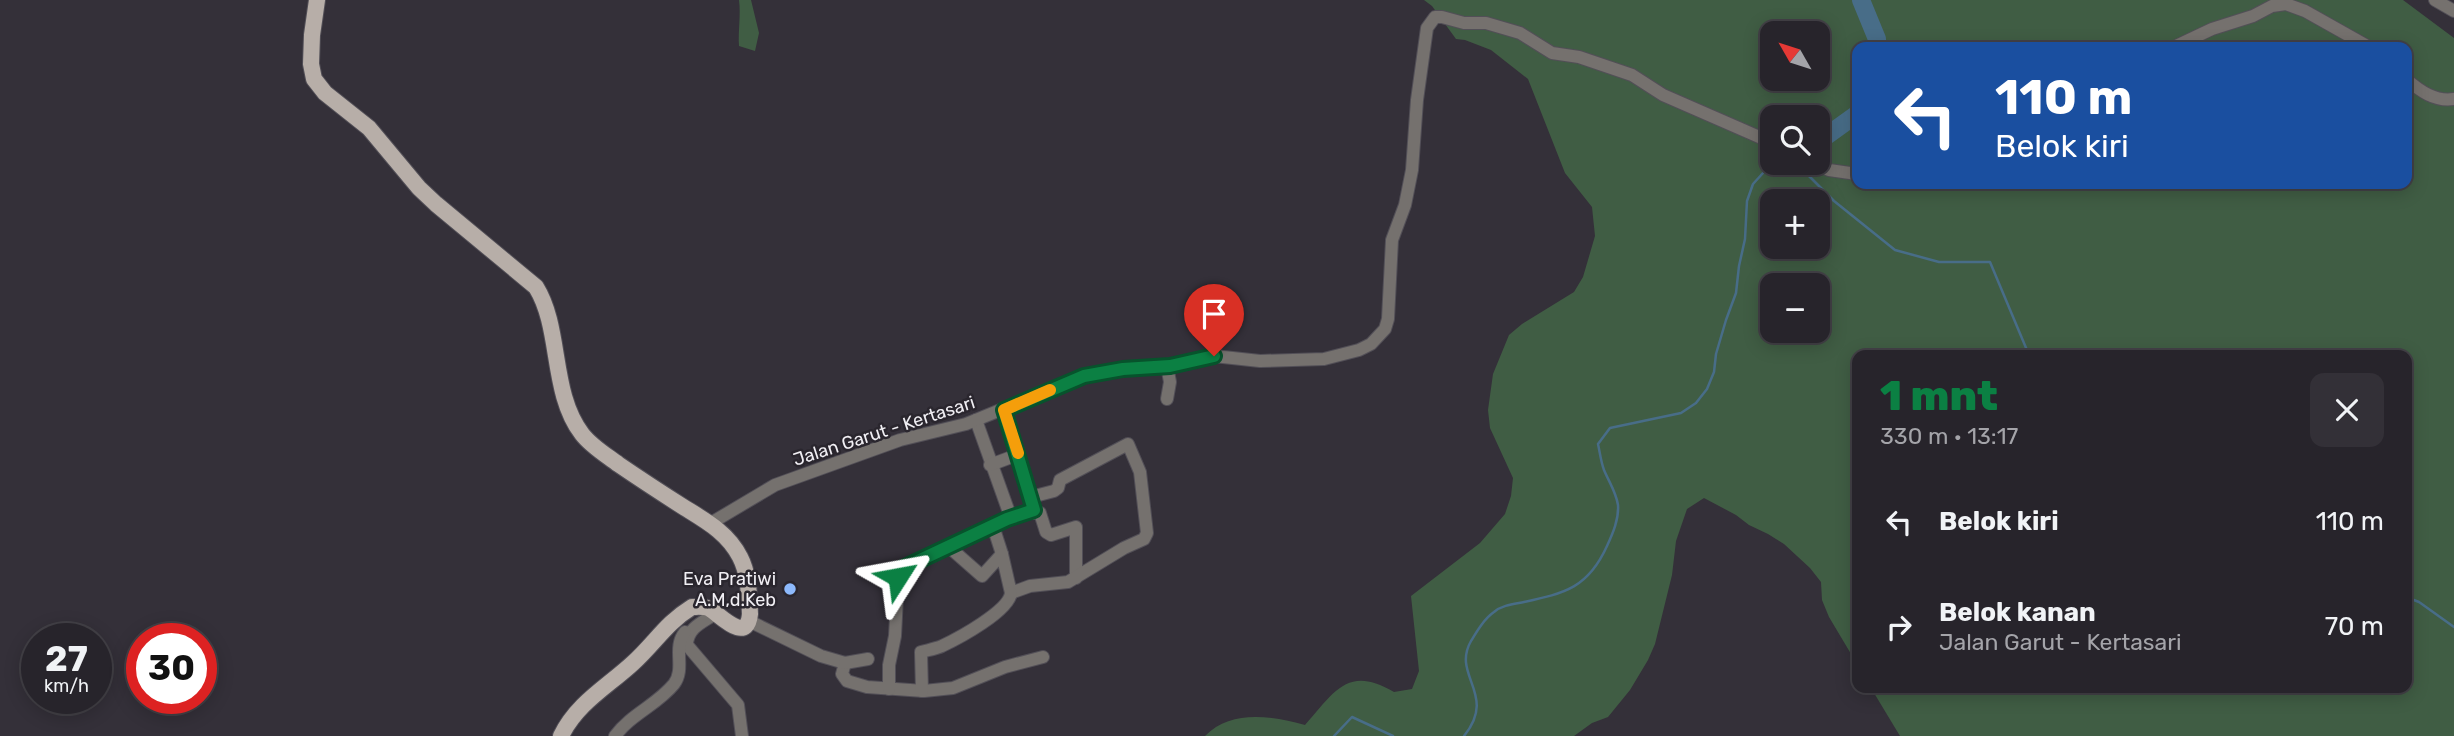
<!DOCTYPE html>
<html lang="id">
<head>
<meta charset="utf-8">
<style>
	:root { --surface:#27242b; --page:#333037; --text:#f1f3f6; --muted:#a4a4a9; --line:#434147; --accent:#0b8043 }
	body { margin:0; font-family:Rubik,sans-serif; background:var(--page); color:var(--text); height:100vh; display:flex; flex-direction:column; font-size:26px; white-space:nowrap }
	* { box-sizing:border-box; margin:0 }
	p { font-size:23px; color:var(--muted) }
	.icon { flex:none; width:38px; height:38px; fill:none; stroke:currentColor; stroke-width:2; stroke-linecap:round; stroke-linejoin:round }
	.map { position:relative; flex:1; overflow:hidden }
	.side { position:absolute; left:1852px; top:350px; width:560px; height:343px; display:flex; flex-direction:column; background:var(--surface); border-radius:14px; box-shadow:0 4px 18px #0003,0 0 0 2px var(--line) }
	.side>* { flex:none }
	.guide { position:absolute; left:1852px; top:42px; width:560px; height:147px; border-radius:14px; box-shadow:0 4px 18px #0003,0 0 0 2px var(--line); background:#1a4fa0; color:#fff; overflow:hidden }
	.needle { width:46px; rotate:309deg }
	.controls { position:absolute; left:1760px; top:21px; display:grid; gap:14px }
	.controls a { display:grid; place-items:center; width:70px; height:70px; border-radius:14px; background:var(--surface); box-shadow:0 4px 18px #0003,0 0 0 2px var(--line); font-size:35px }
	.speed { position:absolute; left:21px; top:623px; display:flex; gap:14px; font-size:35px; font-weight:700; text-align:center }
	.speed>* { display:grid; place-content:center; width:91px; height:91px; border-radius:50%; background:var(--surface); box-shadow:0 4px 18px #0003,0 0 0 2px var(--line); line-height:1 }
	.speed small { font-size:18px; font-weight:400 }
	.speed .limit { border:10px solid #d22; background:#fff; color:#111 }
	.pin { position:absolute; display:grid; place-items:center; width:60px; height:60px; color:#fff; margin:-72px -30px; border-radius:50% 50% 50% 0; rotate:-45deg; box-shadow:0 0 7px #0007 }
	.pin .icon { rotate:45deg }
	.me { position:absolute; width:77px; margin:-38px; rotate:56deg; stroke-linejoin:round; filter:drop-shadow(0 0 5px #0008) }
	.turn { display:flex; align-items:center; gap:24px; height:147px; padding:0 28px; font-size:32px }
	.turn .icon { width:91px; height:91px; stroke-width:2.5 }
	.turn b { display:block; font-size:49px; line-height:60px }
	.round { display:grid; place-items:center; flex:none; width:74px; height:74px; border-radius:14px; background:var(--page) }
	.head { display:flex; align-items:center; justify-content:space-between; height:119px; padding:0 28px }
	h1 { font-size:42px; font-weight:800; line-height:52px; color:var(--accent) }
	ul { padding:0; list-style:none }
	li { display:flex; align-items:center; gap:21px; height:105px; padding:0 28px }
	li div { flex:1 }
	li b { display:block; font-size:26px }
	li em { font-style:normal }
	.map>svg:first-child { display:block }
</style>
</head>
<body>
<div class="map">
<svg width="2454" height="736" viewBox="0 0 2454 736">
	<rect width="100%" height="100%" fill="#343039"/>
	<g fill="#405d44" fill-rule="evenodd">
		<path d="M739,0H751L759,33L755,51L739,46C738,31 741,15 739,0Z"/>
		<path d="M1424,0H2403L2454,38V736H1900L1871,688H2406V355H1857V664L1829,617L1822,600L1821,582L1810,568L1784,544L1768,534L1749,525L1736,515L1704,498L1687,509L1676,541L1672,575L1655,644L1648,660L1630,690L1608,717L1592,723L1574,736H1205C1231,709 1272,716 1305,725C1335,691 1348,665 1394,692L1412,689L1419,671L1411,596L1480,543L1505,514L1511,496L1513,478L1490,428L1488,410L1493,374L1509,335L1522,324L1574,292L1583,277L1595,236L1592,207L1565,173L1528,79L1491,50L1465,40L1456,39L1432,6ZM1773,33H1818V79H1773ZM1857,47H2406V184H1857ZM1773,117H1818V163H1773ZM1773,201H1818V247H1773ZM1773,285H1818V331H1773Z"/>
	</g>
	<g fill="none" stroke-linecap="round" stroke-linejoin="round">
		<g stroke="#486d88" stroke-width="2.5">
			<polyline points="1796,163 1834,201 1895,250 1939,262 1990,262 2029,355"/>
			<polyline points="2406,597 2419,602 2454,627"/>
			<polyline points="1334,736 1352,717 1393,736"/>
			<path d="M1464,736C1498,694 1451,676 1471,641C1477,631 1484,619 1494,612C1502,605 1514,604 1524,602C1565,593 1588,588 1607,546C1613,533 1619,519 1618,505C1616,492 1609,482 1604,470C1601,462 1600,453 1598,444L1610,428L1681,413L1696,403L1707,389L1714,372L1716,354L1726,320L1736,293L1739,266L1745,239L1747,201L1753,184L1773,162"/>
		</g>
		<g stroke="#486d88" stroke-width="18">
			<polyline points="1861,0 1877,39 1877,47"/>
			<polyline points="1818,142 1857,114"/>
		</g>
		<g stroke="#524f57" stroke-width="14">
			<g id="minor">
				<polyline points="2435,0 2454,11"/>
				<polyline points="2174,47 2212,29 2253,16 2272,6 2286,4 2305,11 2369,47"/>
				<path d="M2406,79C2420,91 2435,102 2454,99"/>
				<polyline points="1813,163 1829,170 1857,174"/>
				<polyline points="1167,399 1170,382 1167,366"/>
				<polyline points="1004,410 1018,451 1017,455"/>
				<polyline points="976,420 1011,518"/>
				<polyline points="1029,513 1040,513 1046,532 1051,535 1076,527 1076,578"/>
				<polyline points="711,523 775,485 900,440 966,424 1084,376 1123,369 1170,366 1214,356 1260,361 1324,359 1359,350 1371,344 1385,329 1388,319 1392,240 1405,205 1412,170 1417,100 1427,28 1435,17 1442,17 1464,23 1486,23 1520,33 1552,53 1579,57 1632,75 1663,95 1773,143"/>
				<polyline points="993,526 1002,554"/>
				<polyline points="949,547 982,576 1002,554 1011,593 1030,586 1068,582 1124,548 1144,539 1147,533 1140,472 1128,444 1060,480 1058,488 1054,491 1031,497"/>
				<path d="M715,614C703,622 687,628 687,645L738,705L742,736"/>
				<polyline points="749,621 821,656 845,663 842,674 847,681 867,687 924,691 953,688 1005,667 1043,657"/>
				<polyline points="845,663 868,659"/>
				<polyline points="889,689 889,665 895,636 898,577 901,569 1007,519 1034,510 1017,455 990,465"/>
				<path d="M922,691L921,652C928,650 935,649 942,646C959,638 1009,611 1011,593"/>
				<path d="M615,736C631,714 657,705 674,684C686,668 672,648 685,632"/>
			</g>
		</g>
		<g stroke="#524f57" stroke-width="18">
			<path id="major" d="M317,0L312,35L311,64L314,79L325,93L369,128L419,188L436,204L536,287C562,329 550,392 582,434C591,446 606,455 618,464C640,479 663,494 685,508C706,521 728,533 740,557C749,574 749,596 750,614C747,645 720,615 710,609C705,606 698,607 692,607C666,623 655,643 633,663C607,687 577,703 561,736"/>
		</g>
		<use href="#minor" stroke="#75716e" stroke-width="12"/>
		<use href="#major" stroke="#b7aea8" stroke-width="16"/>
	</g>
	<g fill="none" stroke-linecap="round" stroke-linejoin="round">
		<g stroke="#07532c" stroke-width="18">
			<polyline id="route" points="898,577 901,569 1007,519 1034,510 1004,410 1084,376 1123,369 1170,366 1214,356"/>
		</g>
		<use href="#route" stroke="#0b8043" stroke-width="12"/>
		<polyline stroke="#f59e0b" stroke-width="12" points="1018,453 1004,410 1050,390"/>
	</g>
	<circle fill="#8db9fc" stroke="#2a262e" stroke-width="2.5" cx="790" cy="589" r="7"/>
	<g text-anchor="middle" stroke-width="5" stroke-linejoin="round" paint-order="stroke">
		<g font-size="18" fill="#f1eff4" stroke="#2a262e">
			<text transform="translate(884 431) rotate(-18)" y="6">Jalan Garut - Kertasari</text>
		</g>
		<g font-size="18" fill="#f1eff4" stroke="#2a262e" text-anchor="end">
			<text x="776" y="585">Eva Pratiwi<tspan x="776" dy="21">A.M,d.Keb</tspan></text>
		</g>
	</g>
</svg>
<div class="controls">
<a><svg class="needle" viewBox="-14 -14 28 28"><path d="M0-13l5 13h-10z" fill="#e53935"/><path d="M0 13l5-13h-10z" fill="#a4a4a9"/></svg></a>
<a><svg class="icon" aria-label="search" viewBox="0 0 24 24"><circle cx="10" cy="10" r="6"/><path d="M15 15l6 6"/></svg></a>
<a>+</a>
<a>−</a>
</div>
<div class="speed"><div>27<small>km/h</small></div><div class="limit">30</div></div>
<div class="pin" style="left:1214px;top:356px;background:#d93025"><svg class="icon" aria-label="arrive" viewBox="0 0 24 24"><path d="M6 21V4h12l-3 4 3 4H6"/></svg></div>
<svg class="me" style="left:898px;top:577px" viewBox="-20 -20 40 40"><path d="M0-17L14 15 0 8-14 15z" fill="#0b8043" stroke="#fff" stroke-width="4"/></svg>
<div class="guide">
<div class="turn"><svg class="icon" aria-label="left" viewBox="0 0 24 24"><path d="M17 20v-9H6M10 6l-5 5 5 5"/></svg><div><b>110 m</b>Belok kiri</div></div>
</div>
<section class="side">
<div class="head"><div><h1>1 mnt</h1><p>330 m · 13:17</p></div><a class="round"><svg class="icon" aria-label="close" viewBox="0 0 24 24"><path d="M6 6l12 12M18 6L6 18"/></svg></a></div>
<ul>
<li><svg class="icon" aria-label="left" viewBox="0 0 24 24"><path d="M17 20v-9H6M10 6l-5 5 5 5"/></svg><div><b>Belok kiri</b></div><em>110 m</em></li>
<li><svg class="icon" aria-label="right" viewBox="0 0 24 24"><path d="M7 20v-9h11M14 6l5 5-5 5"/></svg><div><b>Belok kanan</b><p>Jalan Garut - Kertasari</p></div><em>70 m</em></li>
</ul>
</section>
</div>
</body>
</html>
